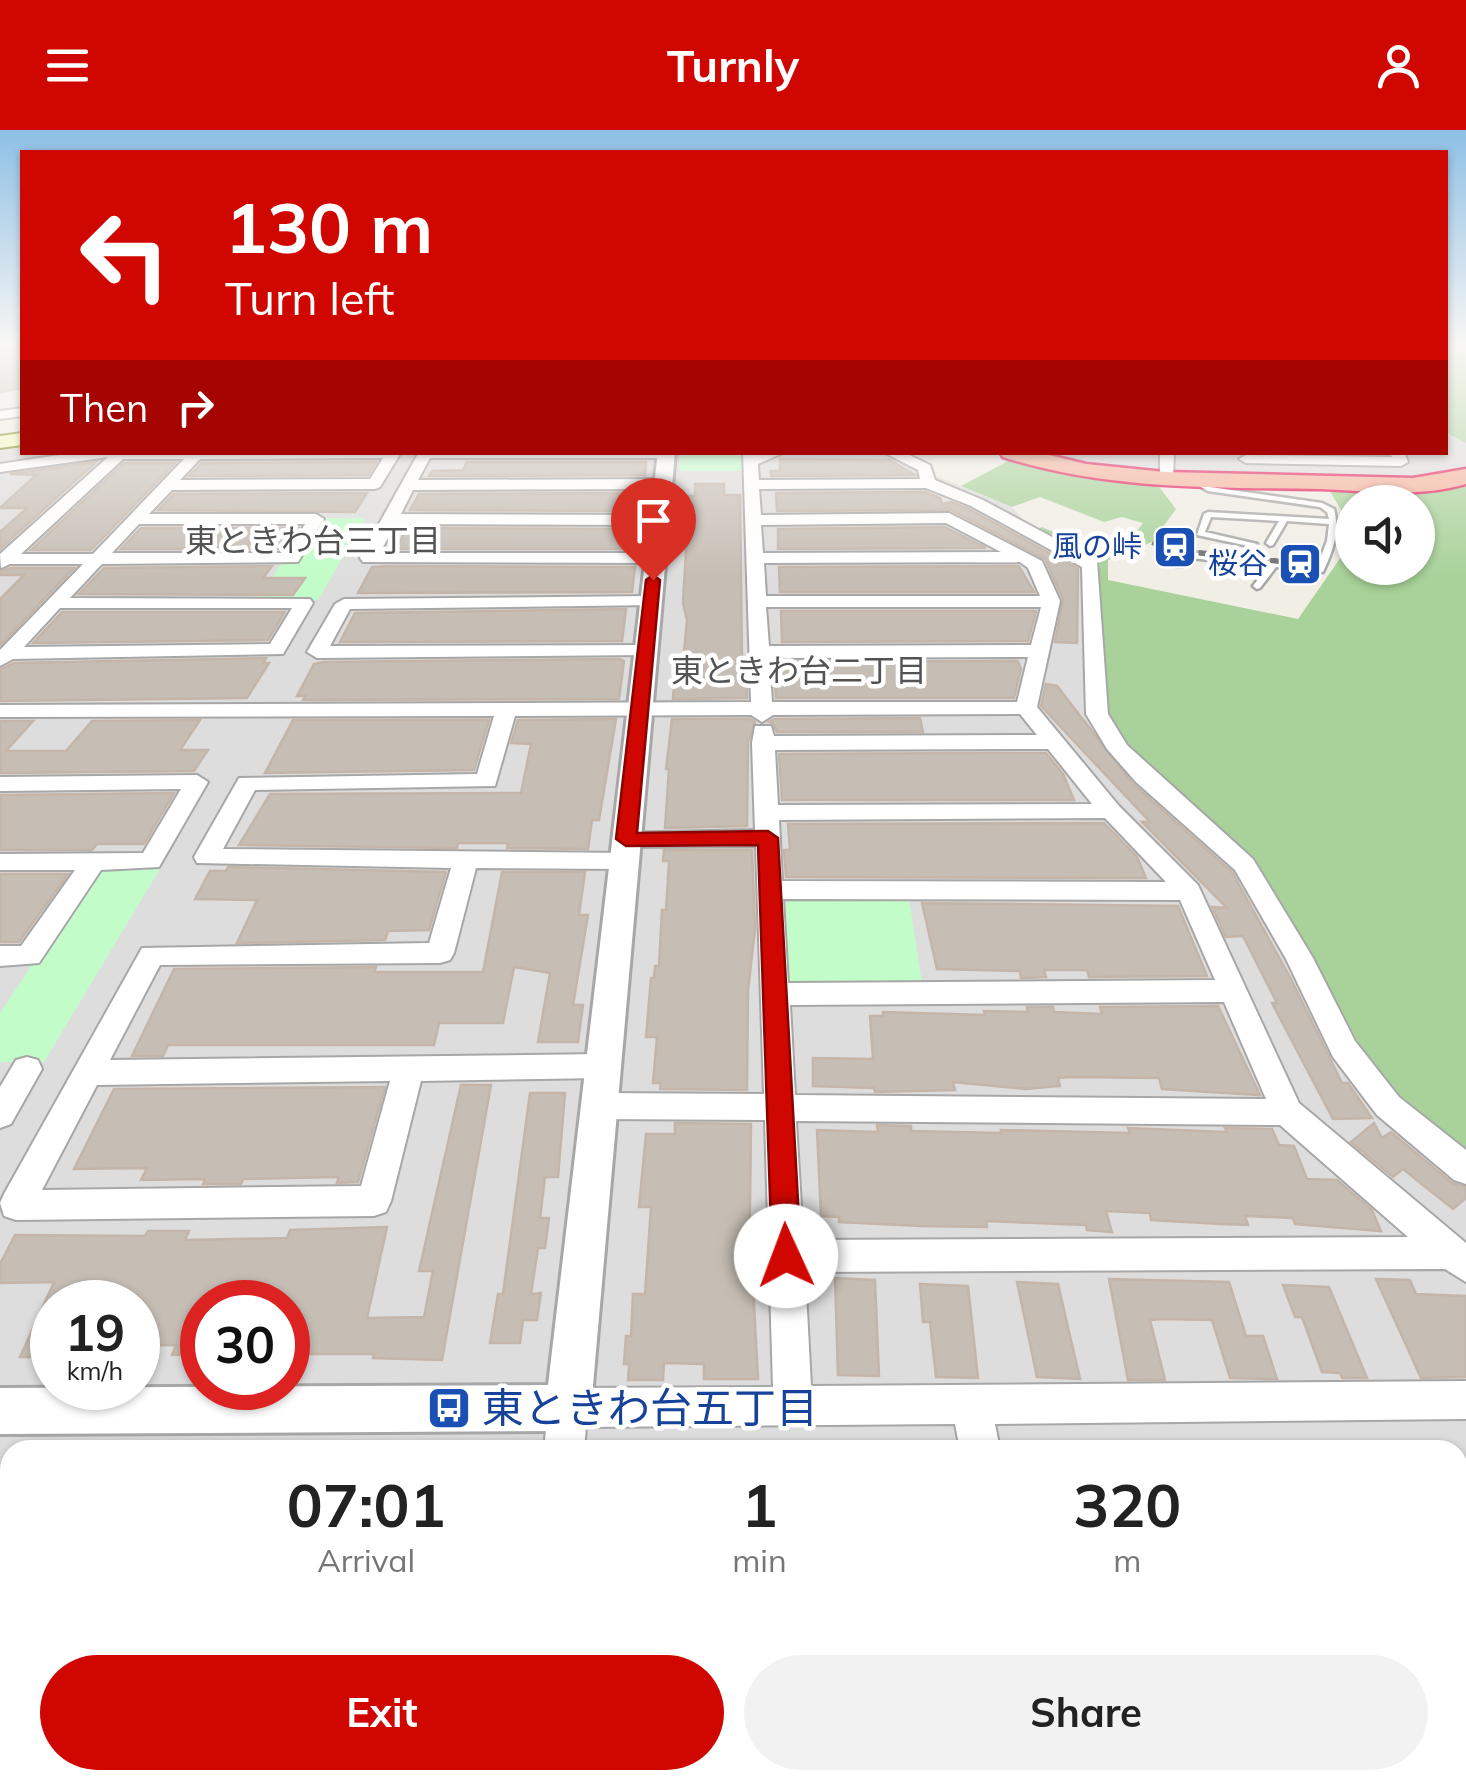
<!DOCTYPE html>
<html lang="en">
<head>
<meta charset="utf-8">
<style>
	:root { --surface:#fff; --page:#f2f2f2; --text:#222; --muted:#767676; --accent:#d00600 }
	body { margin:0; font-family:Mulish,"Noto Sans JP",sans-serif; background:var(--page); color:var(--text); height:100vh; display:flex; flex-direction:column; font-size:38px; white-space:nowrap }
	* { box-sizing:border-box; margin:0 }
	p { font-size:32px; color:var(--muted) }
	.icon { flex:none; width:55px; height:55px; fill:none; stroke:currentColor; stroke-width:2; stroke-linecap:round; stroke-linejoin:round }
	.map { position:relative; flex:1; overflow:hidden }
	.drawer { position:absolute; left:0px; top:1310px; width:1468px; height:350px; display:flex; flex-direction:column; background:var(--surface); border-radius:30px 30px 0 0; box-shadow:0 2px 8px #0004 }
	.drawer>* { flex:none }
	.guide { position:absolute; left:20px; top:20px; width:1428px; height:305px; border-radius:0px; box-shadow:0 2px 8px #0004; background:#d00600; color:#fff; overflow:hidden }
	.tools { position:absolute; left:1335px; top:355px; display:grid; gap:20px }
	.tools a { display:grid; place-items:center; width:100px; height:100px; border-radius:50%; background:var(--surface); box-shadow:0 2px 8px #0004; font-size:50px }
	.speed { position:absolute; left:30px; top:1150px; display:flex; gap:20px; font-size:50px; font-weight:700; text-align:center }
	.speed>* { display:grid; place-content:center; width:130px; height:130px; border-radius:50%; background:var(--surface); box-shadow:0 2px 8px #0004; line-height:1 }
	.speed small { font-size:25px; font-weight:400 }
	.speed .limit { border:15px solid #d22; background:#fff; color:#111 }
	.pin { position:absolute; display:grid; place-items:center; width:85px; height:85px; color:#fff; margin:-102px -42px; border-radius:50% 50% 50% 0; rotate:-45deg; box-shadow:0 0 10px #0007 }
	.pin .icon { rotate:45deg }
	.me { position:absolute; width:110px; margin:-55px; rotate:358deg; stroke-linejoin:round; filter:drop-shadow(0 0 8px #0008) }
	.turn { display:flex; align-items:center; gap:35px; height:210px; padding:0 40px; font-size:45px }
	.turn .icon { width:130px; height:130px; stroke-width:2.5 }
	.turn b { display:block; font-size:70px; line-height:85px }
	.then { display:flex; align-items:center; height:95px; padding:0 40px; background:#0003; gap:20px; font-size:38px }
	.eta { display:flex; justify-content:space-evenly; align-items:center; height:170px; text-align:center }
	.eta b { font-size:60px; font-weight:700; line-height:70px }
	.primary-button { display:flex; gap:20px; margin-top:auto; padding:20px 40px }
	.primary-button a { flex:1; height:115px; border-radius:60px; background:var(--accent); color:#fff; font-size:40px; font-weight:700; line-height:115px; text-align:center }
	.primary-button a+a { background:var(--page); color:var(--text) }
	header { display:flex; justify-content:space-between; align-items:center; height:130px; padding:0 40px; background:var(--accent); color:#fff; font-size:45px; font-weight:700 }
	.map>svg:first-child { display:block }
</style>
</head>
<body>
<header><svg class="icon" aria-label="menu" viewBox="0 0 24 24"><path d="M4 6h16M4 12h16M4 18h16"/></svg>Turnly<svg class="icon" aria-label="person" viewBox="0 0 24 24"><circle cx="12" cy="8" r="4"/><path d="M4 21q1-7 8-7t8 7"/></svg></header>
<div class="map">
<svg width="1466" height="1660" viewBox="0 0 1466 1660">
	<rect width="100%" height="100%" fill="#f1eee6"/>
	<g fill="#dedddd" fill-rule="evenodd">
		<polygon points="1445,302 1466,313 1466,334 1464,341 1435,349 1157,343 1113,340 1024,323 1445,322"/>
		<path d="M22,315V322L880,323L1012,377L1033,401L1098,433L1101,479L1252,730L1466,1033V1577L1458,1580V1320H10V1650H1305L1295,1660H0V318ZM52,1172H138V1258H52ZM202,1172H288V1258H202Z"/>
	</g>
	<g fill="#a8d299" fill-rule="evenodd">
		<polygon points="1445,216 1466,216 1466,313 1445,302"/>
		<path d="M1010,330L1046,340L1156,353L1176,379L1152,412L1108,430V450L1298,489L1350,414L1344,385L1328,358L1466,354V1033L1396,976L1252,731L1119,609L1103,578L1098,433L1033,401L1042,397L1108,426L1144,414L1135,404L1143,393L1122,387L1104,392L1040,367L1012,377L961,356ZM1352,372H1418V438H1352Z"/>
		<polygon points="1466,1577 1466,1660 1295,1660 1305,1650 1458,1650 1458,1580"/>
	</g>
	<g fill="#c2fcc8">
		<polygon points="681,323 743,323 743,341 679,341"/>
		<polygon points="324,388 366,388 318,470 257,470 283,431 295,431"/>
		<polygon points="109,737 161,737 44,932 0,932 0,883 92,744"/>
		<polygon points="792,769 909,769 923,859 793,859 780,850 779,777"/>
	</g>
	<g fill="#c6beb5" stroke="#c4b5a8" stroke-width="2.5">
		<polygon points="22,216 22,259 0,262 0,218"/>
		<polygon points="780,329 890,330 915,345 771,346 771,341 780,341"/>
		<polygon points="96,332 0,419 0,402 27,378 0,378 36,345 10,344"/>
		<polygon points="376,332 368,345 189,346 202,333"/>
		<polygon points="467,332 646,332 645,345 429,346 432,341 463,340"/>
		<polygon points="124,333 175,333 91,420 31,420"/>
		<polygon points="695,354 724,354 724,365 740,365 742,533 746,533 747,568 673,569 674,554 681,554 687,490 683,473 687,404 680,404 684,366 695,366"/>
		<polygon points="925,362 940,368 942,374 951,372 969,379 1078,439 1077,513 1055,512 1063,469 1045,429 951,380 777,381 776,363"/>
		<polygon points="367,363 355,382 158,380 174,364"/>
		<polygon points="643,363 640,381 410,380 419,364"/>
		<polygon points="945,397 986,418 778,419 778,399"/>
		<polygon points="141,398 298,398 284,419 121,419"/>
		<polygon points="407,398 638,399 636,419 396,419"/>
		<polygon points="272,436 263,448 305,448 293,465 79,464 104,438"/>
		<polygon points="1019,436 1034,462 780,462 779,437"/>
		<polygon points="372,437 388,436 635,437 632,462 358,463"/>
		<polygon points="11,438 74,438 0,515 0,469 24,445 0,445 0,441"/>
		<polygon points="626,479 622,511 340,512 355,483"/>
		<polygon points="781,481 1036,481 1028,511 782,512"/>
		<polygon points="62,482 285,482 268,510 33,513"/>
		<polygon points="266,528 263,533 269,533 247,568 0,571 0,540 14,533"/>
		<polygon points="619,529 624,531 619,569 303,570 305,566 297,566 314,534 323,532"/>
		<polygon points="1018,531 1021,539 1014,568 776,568 773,533 783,532"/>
		<polygon points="1046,554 1057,556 1133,654 1232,742 1291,849 1342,953 1348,953 1372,988 1333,989 1272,873 1277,873 1243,806 1226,807 1212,777 1227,778 1142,692 1150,692 1041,576"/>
		<polygon points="920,588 923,602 777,602 773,593 769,592 774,589"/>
		<polygon points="616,589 599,690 592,690 588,719 507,718 508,713 458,713 457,718 239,715 270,664 521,663 531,614 511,613 518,590"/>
		<polygon points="672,589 750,589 755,592 748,612 747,696 665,698 669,639 666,639"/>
		<polygon points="200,590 180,620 208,620 194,641 0,643 0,591 33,591 6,621 66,621 92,591"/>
		<polygon points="293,590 489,590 474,640 265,643"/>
		<polygon points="984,623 1046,623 1063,644 1074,670 782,670 779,624"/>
		<polygon points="174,663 144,714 97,714 92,720 0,720 0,665"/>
		<polygon points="1104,693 1137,727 1146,748 786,747 784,720 790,720 788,694"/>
		<polygon points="664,720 752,720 755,799 748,861 747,960 660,959 661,953 653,953 657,907 646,907 651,848 654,848 655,836 659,836 662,780 666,780 669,731 663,731"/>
		<polygon points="228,737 446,742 429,800 388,801 385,810 237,813 257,770 195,769 210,741 226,741"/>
		<polygon points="502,742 585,742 579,785 588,785 573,875 583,875 578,912 538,912 550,843 514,837 503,893 439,893 434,915 168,915 163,926 132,926 174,839 376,837 374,842 483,842"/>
		<polygon points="0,744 68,744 19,812 0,812"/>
		<polygon points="922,773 1178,776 1207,846 1089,847 1087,840 1044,840 1046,847 1021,848 1020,841 937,839"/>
		<polygon points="1218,876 1260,965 1162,959 1159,948 1071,947 1058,948 1060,956 1026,959 953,952 955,960 875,962 874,958 813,956 813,928 873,929 870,886 883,886 883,882 985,885 984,881 1028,882 1027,877 1053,877 1054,882 1102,884 1100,877"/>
		<polygon points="461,955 491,955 442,1230 373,1228 374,1224 288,1224 288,1172 202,1172 202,1224 172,1225 176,1215 138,1216 138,1172 52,1172 52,1227 20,1227 54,1152 0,1153 0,1134 15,1105 145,1106 148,1101 189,1101 185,1110 287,1108 290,1100 387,1097 367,1188 424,1187 433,1141 419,1141"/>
		<polygon points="385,957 358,1052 337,1053 339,1047 243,1049 241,1054 203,1054 205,1049 141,1050 147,1038 74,1039 114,959"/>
		<polygon points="530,963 565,963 558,1047 545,1047 540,1088 549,1088 545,1118 538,1118 531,1164 541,1163 537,1190 523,1190 520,1213 490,1213 498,1164 503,1164"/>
		<polygon points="675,993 751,994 749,1155 753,1155 758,1249 704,1249 704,1234 664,1233 663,1250 628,1250 629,1234 624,1234 626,1206 631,1206 633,1164 645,1164 651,1077 639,1077 646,1004 675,1004"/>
		<polygon points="1374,993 1382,1008 1391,1002 1452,1053 1466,1057 1466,1068 1453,1079 1403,1039 1393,1047 1351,1012"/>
		<polygon points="877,995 911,996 911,1001 1001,1003 1001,1000 1130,1003 1128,998 1227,1002 1225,998 1272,999 1279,1015 1294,1016 1307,1049 1337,1050 1372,1080 1381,1101 1295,1094 1293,1088 1245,1086 1248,1095 1221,1094 1151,1090 1150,1083 1106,1081 1112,1102 1087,1100 1086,1095 986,1091 987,1097 920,1096 839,1092 839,1087 821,1086 817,1000 878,1002"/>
		<polygon points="835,1148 875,1150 879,1246 838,1245"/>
		<polygon points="1109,1149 1229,1152 1246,1206 1263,1206 1277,1249 1230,1248 1212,1190 1164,1189 1150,1190 1165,1250 1128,1250"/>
		<polygon points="1376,1149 1410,1150 1416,1164 1466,1166 1466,1247 1421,1248"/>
		<polygon points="1017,1152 1058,1154 1080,1249 1037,1247"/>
		<polygon points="920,1154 968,1156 978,1248 936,1247 930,1192 923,1192"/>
		<polygon points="1283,1155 1329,1157 1367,1248 1342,1248 1340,1243 1322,1242 1302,1187 1295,1187"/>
	</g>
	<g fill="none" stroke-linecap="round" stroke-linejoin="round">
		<g stroke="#a7a7a7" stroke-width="5">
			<path id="service" d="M1192,348H1198L1210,357L1322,373L1334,379C1340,401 1333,421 1323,442L1276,437L1260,458L1257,459L1253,456L1267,437L1192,428L1182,436H1176V432L1190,422L1317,437L1327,411L1329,394L1287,391L1273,415L1270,416L1266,413L1279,391L1211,387L1205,402L1257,414L1253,417L1197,405L1204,384L1208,382L1329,389L1327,382L1320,377L1208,361L1192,352Z"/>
		</g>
		<g stroke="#a7a7a7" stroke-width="4">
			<g id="minor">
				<polygon points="22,278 22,286 0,289 0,281"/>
				<path d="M79,322H399L400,324L380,357L375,359L172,360L149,384H316L324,389L298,432L102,434L70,468L310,469L313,473L283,524L13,529L0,536V520L83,434H10L1,438L0,424L108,327L0,342V334ZM383,328L370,349L180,350L200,329ZM123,329H184L93,424H21ZM139,394H305L287,423H112ZM60,478H292L270,514L24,517Z"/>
				<polygon points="419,322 672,322 666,328 430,328 418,350 663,349 671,354 663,359 413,360 401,384 659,385 667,390 659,395 395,394 380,423 655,423 664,428 655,433 363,432 360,428"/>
				<path d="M743,322H785L758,334L759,350L920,349L918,340L883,322H903L930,335L935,350L983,370L1097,431L1108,584L1127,615L1253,729L1313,828L1355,911L1399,967L1466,1020V1054L1454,1050L1377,985L1333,927L1286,829L1235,740L1136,652L1107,619L1086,584L1082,437L971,376L926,358L759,359L761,385L949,383L1042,431L1060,471L1037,577L1119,676L1198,755L1299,973L1466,1113V1152L1445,1139L805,1142L811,1256L1466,1251V1289L995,1294L1000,1320H960L955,1294L586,1297L584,1320H544L548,1278L554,1264L568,1258L773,1257L765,990L599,989L588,985L583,976L588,967L599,963L764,964L756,716L626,717L617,715L614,709L617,703L755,700L752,613L755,596H771L774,606L1037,605L1020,584L773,585L762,592L751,585L515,586L495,656L255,660L223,719L624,723L636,731L624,739L476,738L454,823L450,830L440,833L160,835L110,930L603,924L614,927L618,936L614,945L603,948L421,951L391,1071L386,1082L374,1086L16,1090L4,1086L0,1073L4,1064L142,818L429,813L451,738L197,733L194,727L239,648L477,644L494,586L0,587V575L751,572ZM946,393L1001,422L763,423L761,395ZM1020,432L1028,438L1040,466H766L764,433ZM766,477H1041L1031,515L769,516ZM1028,527L1017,572H772L769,528ZM1048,619L1092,674L778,675L775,620ZM1105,688L1166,752L782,751L779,690ZM783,769L1180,770L1215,850L788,853ZM1224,872L1266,969L795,965L790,875ZM390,951L361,1056L42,1060L97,955ZM796,991L1280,995L1408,1107L803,1110Z"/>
				<polygon points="1160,322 1174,322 1173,351 1160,348"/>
				<polygon points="1390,322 1404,322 1408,332 1401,336 1246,333 1239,329 1246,325 1392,327"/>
				<polygon points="651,466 657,467 657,475 350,479 330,516 653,515 656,519 646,525 317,528 307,522 335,474 344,469"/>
				<polygon points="197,645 208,652 159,737 101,740 39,833 0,836 0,816 21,816 75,740 0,740 0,724 143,723 181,659 0,661 0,647"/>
				<polygon points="27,927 38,930 42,939 11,994 0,998 0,957 16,930"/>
				<polygon points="1466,1511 1466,1557 1458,1560 1458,1514"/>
				<rect x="0" y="1549" width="10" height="46"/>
				<polygon points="506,1650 554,1650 553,1660 505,1660"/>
				<polygon points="1237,1650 1290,1650 1286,1660 1233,1660"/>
			</g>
		</g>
		<g stroke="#a7a7a7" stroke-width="6">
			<g id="tertiary">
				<polygon points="110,322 127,322 128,325 119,330"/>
				<polygon points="658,322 675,322 591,1278 584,1294 568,1301 0,1304 0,1258 548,1255"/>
			</g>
		</g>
		<g stroke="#6d7e00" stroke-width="4">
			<polygon id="secondary" points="22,303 22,315 0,318 0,306"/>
		</g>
		<g stroke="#e41e5d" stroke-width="5">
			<path id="trunk" d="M1000,322H1037L1086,334L1165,342L1413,348L1466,339V354C1418,368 1370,361 1321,359C1212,357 1108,360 1003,327Z"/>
		</g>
		<use href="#service" fill="#fff" fill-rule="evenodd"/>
		<use href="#minor" fill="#fff" fill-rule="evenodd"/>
		<use href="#tertiary" fill="#fff" fill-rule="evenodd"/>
		<use href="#secondary" fill="#f7fdb9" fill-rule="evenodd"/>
		<use href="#trunk" fill="#f6b29c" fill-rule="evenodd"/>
		<polygon stroke="#6e6e6e" stroke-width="5" stroke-dasharray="12 12" stroke-linecap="butt" points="1156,403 1163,403 1195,422 1312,435 1170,420 1151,412"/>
	</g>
	<linearGradient id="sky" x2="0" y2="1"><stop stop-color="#8dc0e5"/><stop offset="0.48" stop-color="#f9f7f4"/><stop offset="1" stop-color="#f9f7f4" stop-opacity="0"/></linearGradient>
	<rect width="1466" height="448" fill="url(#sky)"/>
	<polygon fill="#d00600" stroke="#870400" stroke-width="2.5" points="653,445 660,450 637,703 768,701 778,708 801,1126 797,1136 786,1140 776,1136 772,1126 758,715 626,716 616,709 646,450"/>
	<defs>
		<g id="station-square" transform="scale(2.25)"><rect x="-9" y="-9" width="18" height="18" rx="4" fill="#1a4fb4" stroke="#fff"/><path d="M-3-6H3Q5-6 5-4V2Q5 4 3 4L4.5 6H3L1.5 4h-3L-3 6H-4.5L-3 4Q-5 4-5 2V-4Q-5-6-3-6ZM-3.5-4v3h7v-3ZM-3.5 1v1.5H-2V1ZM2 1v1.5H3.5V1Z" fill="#fff"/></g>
		<g id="bus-square" transform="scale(2.25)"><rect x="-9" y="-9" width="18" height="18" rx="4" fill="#1a4fb4" stroke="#fff"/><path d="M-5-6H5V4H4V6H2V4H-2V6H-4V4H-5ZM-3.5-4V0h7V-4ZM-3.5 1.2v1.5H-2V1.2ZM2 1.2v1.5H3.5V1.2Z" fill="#fff"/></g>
	</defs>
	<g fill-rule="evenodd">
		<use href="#station-square" x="1175" y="417"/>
		<use href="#station-square" x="1300" y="434"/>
		<use href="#bus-square" x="449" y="1278"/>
	</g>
	<g text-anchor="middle" stroke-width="9" stroke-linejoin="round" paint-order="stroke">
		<g font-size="30" fill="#164399" stroke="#fff" text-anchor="end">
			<text x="1142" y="427">風の峠</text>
			<text x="1268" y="444">桜谷</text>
		</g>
		<g font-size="32" fill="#535353" stroke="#fff">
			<text x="313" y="422">東ときわ台三丁目</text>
			<text x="799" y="552">東ときわ台二丁目</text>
		</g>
		<g font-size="42" fill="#164399" stroke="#fff" text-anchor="start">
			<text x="482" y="1293">東ときわ台五丁目</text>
		</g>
	</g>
</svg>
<div class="tools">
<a><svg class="icon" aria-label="sound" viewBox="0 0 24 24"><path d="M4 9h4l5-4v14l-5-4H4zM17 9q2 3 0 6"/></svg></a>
</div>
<div class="speed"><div>19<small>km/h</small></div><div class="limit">30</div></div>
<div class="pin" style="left:653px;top:450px;background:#d93025"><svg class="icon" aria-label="arrive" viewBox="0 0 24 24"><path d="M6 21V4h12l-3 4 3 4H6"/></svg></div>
<svg class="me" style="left:786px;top:1126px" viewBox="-20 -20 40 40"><circle r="19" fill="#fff"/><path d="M0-13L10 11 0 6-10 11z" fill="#d00600"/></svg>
<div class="guide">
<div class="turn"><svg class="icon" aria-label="left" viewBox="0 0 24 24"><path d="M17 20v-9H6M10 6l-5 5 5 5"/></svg><div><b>130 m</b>Turn left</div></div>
<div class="then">Then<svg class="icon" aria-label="right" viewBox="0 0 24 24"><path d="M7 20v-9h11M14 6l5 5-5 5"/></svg></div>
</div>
<section class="drawer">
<div class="eta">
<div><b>07:01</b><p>Arrival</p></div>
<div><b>1</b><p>min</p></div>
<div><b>320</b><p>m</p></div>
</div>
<div class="primary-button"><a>Exit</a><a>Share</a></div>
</section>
</div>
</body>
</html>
